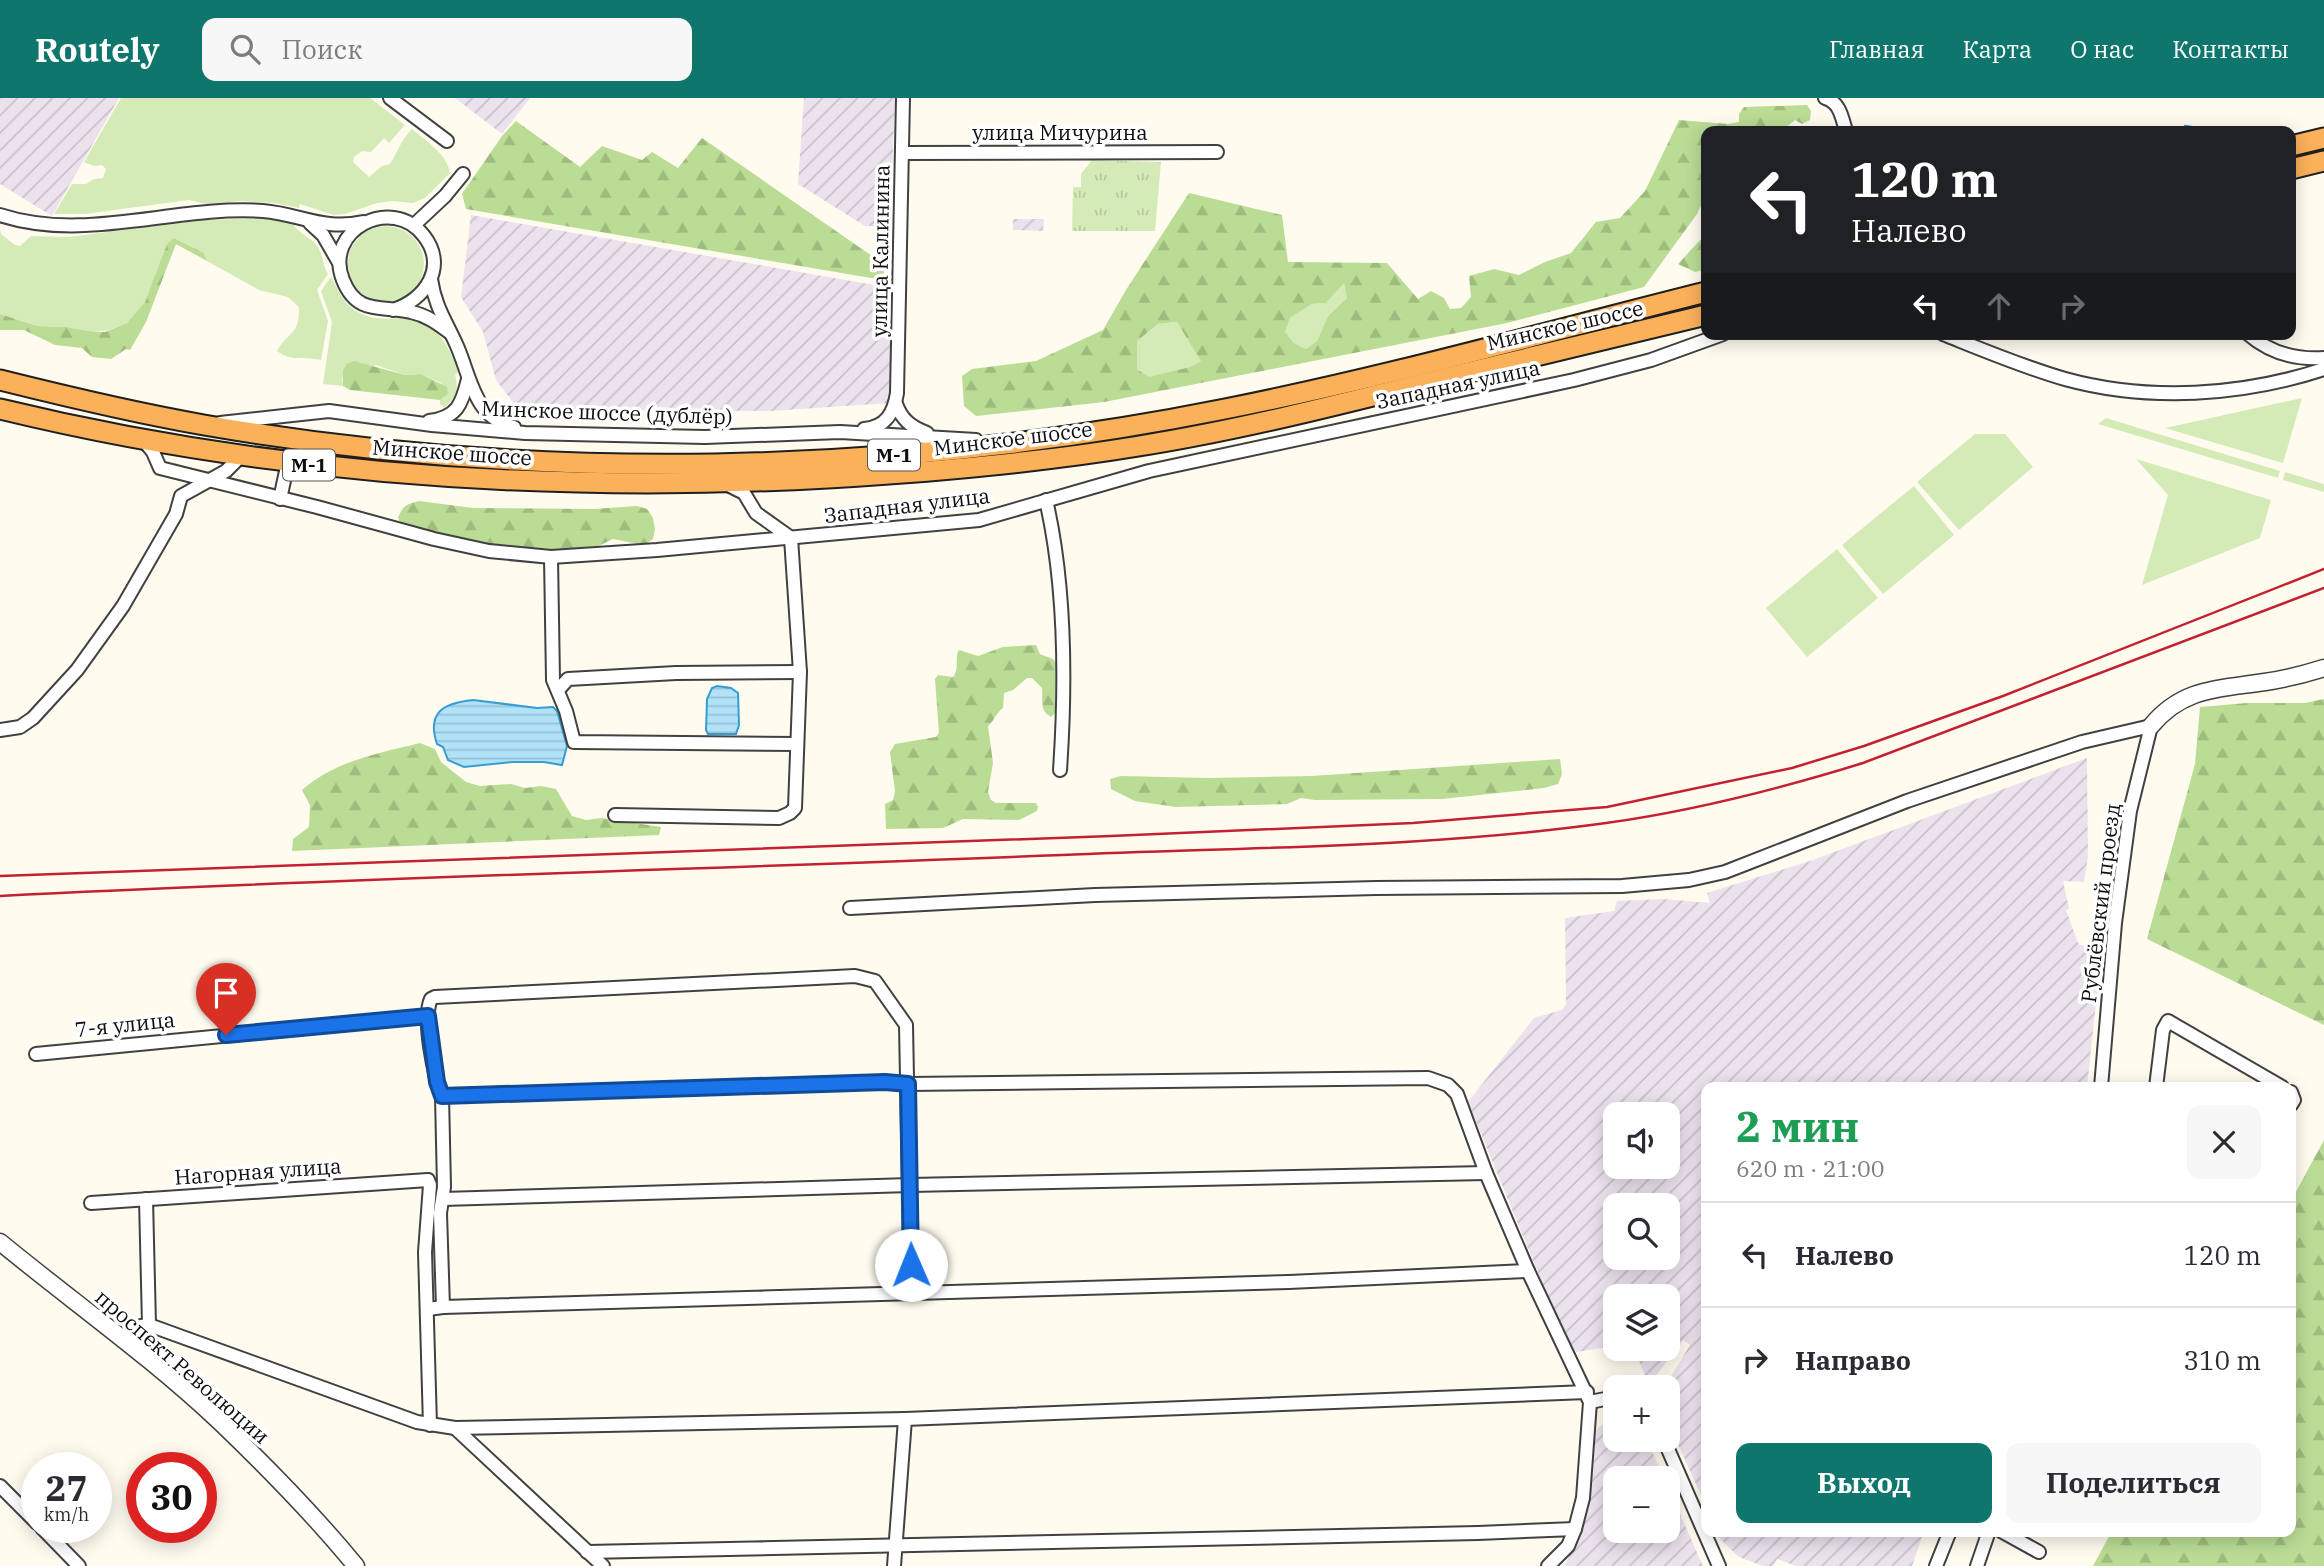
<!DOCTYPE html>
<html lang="ru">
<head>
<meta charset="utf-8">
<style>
	:root { --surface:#fff; --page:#f7f7f7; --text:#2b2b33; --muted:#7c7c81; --line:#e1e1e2; --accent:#0f766e }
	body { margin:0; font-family:"IBM Plex Serif",serif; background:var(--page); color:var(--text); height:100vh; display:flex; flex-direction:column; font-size:26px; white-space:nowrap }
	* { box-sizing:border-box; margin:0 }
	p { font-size:23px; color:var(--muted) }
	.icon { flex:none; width:38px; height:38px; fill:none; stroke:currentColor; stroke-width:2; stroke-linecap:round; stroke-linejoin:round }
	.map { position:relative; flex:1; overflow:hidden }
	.panel { position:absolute; left:1701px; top:984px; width:595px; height:455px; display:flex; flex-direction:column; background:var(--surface); border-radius:14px; box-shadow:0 4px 18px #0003 }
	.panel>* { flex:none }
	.guide { position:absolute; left:1701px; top:28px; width:595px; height:214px; border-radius:14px; box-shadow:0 4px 18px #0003; background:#202124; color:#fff; overflow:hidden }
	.controls { position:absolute; left:1603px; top:1004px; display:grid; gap:14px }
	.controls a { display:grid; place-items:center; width:77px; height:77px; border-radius:14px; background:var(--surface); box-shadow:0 4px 18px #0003; font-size:35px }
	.speed { position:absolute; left:21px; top:1354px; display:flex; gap:14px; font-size:35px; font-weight:700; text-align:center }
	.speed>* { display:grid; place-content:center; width:91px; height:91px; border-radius:50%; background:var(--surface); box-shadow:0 4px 18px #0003; line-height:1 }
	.speed small { font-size:18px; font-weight:400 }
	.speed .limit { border:10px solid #d22; background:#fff; color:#111 }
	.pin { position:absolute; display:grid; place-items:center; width:60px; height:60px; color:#fff; margin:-72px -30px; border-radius:50% 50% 50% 0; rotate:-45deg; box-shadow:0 0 7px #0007 }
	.pin .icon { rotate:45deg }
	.me { position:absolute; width:77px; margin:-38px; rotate:359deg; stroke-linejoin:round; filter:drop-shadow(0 0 5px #0008) }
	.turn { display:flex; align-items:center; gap:24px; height:147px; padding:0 35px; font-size:32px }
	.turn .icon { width:91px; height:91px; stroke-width:2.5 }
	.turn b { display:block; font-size:49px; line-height:60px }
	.lanes { display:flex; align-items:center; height:66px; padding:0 35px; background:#0003; justify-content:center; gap:35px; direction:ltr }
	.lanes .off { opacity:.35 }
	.round { display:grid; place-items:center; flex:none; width:74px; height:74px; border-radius:14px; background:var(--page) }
	.summary { display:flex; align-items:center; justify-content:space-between; height:119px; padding:0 35px }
	h1 { font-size:42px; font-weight:700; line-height:52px; color:#1e9e55 }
	.action { display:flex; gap:14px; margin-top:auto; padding:14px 35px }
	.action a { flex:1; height:80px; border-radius:14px; background:var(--accent); color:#fff; font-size:28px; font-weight:700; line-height:80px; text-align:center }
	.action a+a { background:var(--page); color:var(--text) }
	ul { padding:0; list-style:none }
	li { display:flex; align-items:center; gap:21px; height:105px; padding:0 35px; border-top:2px solid var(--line) }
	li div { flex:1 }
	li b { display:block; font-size:26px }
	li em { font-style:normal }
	header { display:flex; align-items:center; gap:42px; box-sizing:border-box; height:98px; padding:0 35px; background:var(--accent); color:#fff }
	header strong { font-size:33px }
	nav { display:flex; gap:38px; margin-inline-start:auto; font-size:24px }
	.search { width:490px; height:63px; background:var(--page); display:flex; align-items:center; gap:18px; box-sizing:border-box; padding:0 24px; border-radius:14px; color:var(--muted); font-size:26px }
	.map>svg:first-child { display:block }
</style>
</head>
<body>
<header>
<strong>Routely</strong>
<div class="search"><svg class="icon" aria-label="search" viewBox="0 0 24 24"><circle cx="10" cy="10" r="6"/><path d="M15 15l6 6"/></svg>Поиск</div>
<nav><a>Главная</a><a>Карта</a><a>О нас</a><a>Контакты</a></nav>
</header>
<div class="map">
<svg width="2324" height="1468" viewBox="0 0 2324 1468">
	<defs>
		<pattern id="industrial-furrows" width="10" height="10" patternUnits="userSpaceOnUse" patternTransform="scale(1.75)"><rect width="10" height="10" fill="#ebe2ed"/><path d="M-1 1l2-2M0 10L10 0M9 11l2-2" fill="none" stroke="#c8c1ca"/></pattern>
		<pattern id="forest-firs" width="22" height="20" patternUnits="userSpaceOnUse" patternTransform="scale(1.75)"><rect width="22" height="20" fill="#badc95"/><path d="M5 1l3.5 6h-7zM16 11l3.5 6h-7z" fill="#9fbc7f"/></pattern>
		<pattern id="park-tufts" width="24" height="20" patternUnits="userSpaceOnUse" patternTransform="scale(1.75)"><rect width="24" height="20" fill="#d5ebb7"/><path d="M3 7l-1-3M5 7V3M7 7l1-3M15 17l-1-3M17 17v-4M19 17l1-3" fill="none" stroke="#b6c89c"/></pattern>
		<pattern id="water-rules" width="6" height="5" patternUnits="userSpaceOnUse" patternTransform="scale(1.75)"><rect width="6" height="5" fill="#b1e2f8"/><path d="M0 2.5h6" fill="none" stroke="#97c1d3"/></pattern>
	</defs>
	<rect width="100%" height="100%" fill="#fffbef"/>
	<g fill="url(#industrial-furrows)" fill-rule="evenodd">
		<polygon points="0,0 119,0 52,118 0,86"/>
		<polygon points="455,0 530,0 502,36"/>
		<polygon points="804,0 895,0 890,128 865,128 798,86"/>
		<polygon points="471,117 892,190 890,305 770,313 530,312 515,307 496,282 483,234 461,199"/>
		<polygon points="1013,121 1044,121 1043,133 1013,132"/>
		<path d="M2087,660L2088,759L2084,784L2063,783L2069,811L2066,812L2078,845L2080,847L2102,850L2087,989H1706V1408L1668,1324V1290H1664L1690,1247L1683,1242L1649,1287L1634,1251H1668V1199H1615V1244L1602,1250L1577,1254L1572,1252L1548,1199L1468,1004L1534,920L1562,912L1566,906L1565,820L1614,813L1617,803L1663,801L1710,805L1707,795L1810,763ZM1615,1017H1668V1069H1615ZM1615,1108H1668V1160H1615Z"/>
		<polygon points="1615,1324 1615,1342 1647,1342 1664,1381 1615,1381 1615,1433 1668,1433 1668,1389 1703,1468 1564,1468 1581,1436 1594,1334 1600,1328"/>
		<polygon points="1712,1433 1924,1433 1912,1468 1796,1468 1777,1461 1773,1468 1763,1468 1739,1459"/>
	</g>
	<g fill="#d5ebb7">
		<path d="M121,0H370L405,27L389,45L384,40L371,54L362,53L354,59L353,64L369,79L382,68L390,66C398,53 401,42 412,31C426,44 447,55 450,75L425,100L413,105L392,103L377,105L345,116L334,117L300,106L299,110L274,105L242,103L206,106L189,102L85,116H54L72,86H86L94,81L103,80L106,71L102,67L94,68L84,64Z"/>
		<path d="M263,120L293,126C299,136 312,140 318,149C323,158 323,168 328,176L317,192L328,223L321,262C305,258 291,264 277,253C288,233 300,237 299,209L288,199L259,192L207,163L204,155L174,140L165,150V155L143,208L127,225L109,232L95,234L66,229L37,228L0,216V131L1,136L15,147L20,148L31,138L68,139L202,122Z"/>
		<circle cx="386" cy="166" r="38"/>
		<path d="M331,179C337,189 342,203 352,210C368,222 381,221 399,220C433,219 449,245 458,274L455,277C459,289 456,303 444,309L440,306V302L448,296L441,285L421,276L405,277L376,267L342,280L343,288L323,286L332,224L321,193Z"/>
		<polygon points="1344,184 1347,200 1328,218 1317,243 1306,251 1294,245 1285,234 1290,220 1312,206 1326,205"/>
		<polygon points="1177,224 1202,263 1190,269 1150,280 1137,271 1137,243 1158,226"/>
		<polygon points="2302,300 2283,365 2165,330"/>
		<polygon points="2106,320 2280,373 2278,380 2098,326"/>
		<polygon points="1975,336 2005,336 2033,369 1959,432 1917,384"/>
		<polygon points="2136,361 2271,402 2260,440 2142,487 2168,397"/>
		<polygon points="2285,374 2324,386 2324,394 2283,382"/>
		<polygon points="1914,388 1954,437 1883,496 1842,447"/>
		<polygon points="1837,451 1878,500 1807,559 1766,510"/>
	</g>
	<g fill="url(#forest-firs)" fill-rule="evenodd">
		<path d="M1807,7L1811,13L1810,22L1802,26L1795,22L1782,33L1772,30L1761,33H1706V97L1697,116L1644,189L1507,225L1104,304L976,318L964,308L962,278L972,271L1036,263L1103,232L1126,192L1189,95L1282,117L1288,164L1387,165L1418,201L1431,193L1444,200L1450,211L1461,210L1471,199L1469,178L1494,171L1519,177L1545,164L1571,155L1596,124L1620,120L1645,93L1679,22L1728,26L1739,24V16L1744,9ZM1344,185L1347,200L1328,218L1317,243L1306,251L1294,245L1285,234L1290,220L1312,206L1326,205ZM1177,224L1201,263L1190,269L1149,279L1137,271V243L1158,226Z"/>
		<polygon points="516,23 580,69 602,48 642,62 652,54 678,70 702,40 885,167 883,182 466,111 462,96 502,38"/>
		<polygon points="174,140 204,155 207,163 176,146 146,224 130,252 126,251 111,261 92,259 82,250 55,247 24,232 0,232 0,216 37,228 66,229 95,234 105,234 127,225 145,204 167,146"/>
		<polygon points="1700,142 1706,142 1706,171 1695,174 1678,166"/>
		<polygon points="354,263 405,277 421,276 447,289 448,296 440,302 350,292 343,288 343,272 347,266"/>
		<path d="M419,403L473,410L594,411L637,408L647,411L653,420L655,431L653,441L644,447L613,441L590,452L549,454L486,448L402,428L398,420C402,408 407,406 419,403Z"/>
		<path d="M1036,547L1040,556L1053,561L1056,565L1055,615L1051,619C1039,613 1043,601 1042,590L1032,580H1027L1013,592L1004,595L1003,610C996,615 994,623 988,628L993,665L988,694L991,702L996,705H1036L1038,709L1037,713L1019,722L963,721L943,730L886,731L885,706L893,702L895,693L890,654L895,646L936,639L939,635L935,581L938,577L953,579C960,571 954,560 959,552L978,558L1003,549Z"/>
		<polygon points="2324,601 2324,927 2147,841 2195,666 2200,609 2247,605 2305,605"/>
		<path d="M420,645L435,651L441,664L466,684L480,688L511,686L525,690L541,688L556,691L572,718L586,722L601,720L661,729L659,737L292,753L293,741L309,729L310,707L302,692C337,662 376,656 420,645Z"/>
		<polygon points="1560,661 1562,676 1558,686 1544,690 1442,701 1315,702 1301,700 1287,706 1176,709 1135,703 1111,691 1110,681 1121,678 1210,680 1312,678"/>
		<polygon points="2324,1042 2324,1468 2093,1468 2112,1433 2291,1433 2291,1103"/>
	</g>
	<polygon fill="url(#park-tufts)" points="1092,62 1161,64 1155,133 1072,133 1073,89 1081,89 1081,76"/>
	<g fill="url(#water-rules)" stroke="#369dd2" stroke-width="2">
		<polygon points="717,588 731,590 738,595 739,627 736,636 708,636 706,632 707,601 712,590"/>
		<path d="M473,602L537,610L553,609L557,613L567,648L562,667L544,664H512L464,669L448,662L443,649L437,646C426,613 445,605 473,602Z"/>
	</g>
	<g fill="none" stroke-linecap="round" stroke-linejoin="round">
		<polyline stroke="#369dd2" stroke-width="2.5" points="2185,28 2215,33"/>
		<g stroke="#414141" stroke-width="16">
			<g id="minor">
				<polyline points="390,0 447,43"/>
				<path d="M1825,0C1840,4 1842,20 1846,33"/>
				<polyline points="902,55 1217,54"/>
				<path d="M0,117C86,145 175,107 263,113C300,116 324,133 363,124"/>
				<polyline points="310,125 323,137 338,163"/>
				<polyline points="414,127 445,98 463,76"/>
				<path d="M431,181C435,209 446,223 457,248C471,280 474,320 514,329"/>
				<path d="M393,212C425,202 448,169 424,138C392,96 323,132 343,182C357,218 383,207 411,214C426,217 437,225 449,234"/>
				<path d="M1943,236C1983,252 2023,269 2065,281C2149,304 2242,298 2324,271"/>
				<path d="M2248,236C2270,255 2295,262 2324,260"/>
				<path d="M896,306C902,322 911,329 927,335"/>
				<path d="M429,323C457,320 462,306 468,281"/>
				<polyline points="220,325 329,313 432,327 525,335 705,339 840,334 976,342"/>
				<path d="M864,331C886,329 894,315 897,295L903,0"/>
				<polyline points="144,343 153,354 160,370 317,409 434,441 489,453 551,459 657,452 979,422 1149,373 1574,282 1651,262 1723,236"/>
				<polyline points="726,386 744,395 756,415 791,440"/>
				<polyline points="280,401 288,364"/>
				<path d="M1046,402C1066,489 1066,584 1060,672"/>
				<polyline points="551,459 553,582 566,613 574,644 797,646"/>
				<polyline points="558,592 568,581 676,575 800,574"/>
				<polyline points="0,632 20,629 33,620 77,572 123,508 176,416 181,398 226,373 241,358"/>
				<polyline points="615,717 779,720 790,715 795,710 800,574 791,440"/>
				<polyline points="850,810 1095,797 1376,790 1622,788 1689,782 1725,774 1907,703 2082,644 2151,628"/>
				<polyline points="36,956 428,918"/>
				<polyline points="2101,989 2115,825 2130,713 2151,628"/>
				<polyline points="2156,989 2163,932 2168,923 2282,989"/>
				<polyline points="2291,994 2294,1002 2291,1007"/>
				<polyline points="442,998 885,984 908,986 1428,980 1448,987 1457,996 1486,1075 1528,1173 1590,1304 1583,1400 1575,1431 1568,1448 1548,1468"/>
				<polyline points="146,1101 149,1227"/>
				<polyline points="443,1101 910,1087 1486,1075"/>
				<polyline points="91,1105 428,1082 430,1087 425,1154 430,1327"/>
				<polyline points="443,1209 1289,1184 1528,1173"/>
				<path d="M428,1211L443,1209L440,1115L444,1089L442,998C434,978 422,920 431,901L435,899L855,878L875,883L906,927L911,1193"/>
				<polyline points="125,1244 141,1228 149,1227 417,1324 455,1330 905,1321 1587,1294"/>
				<polyline points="1590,1304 1615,1299"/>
				<polyline points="455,1330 603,1468"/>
				<polyline points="1664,1342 1719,1468"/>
				<polyline points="0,1388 37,1425"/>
				<polyline points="42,1430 79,1468"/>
				<polyline points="2001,1433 2039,1454"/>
				<polyline points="587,1454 1478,1435 1575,1431"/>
				<polyline points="894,1468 905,1321"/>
				<polyline points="1936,1468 1950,1433"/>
				<polyline points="1977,1468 1989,1433"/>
			</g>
		</g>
		<g stroke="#414141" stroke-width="19">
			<g id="tertiary">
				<path d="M2151,628C2183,589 2220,591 2265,584C2285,581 2305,576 2324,570"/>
				<path d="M0,1144C73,1204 151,1259 220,1324C267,1369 314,1417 356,1468"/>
			</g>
		</g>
		<g stroke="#1f1f1f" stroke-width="23">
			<g id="trunk">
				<polyline points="2291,48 2324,40"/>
				<polyline points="2291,71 2324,63"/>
				<path d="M0,282C68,299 135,315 204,327C540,385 890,378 1225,311C1387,279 1546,234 1706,194"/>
				<path d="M0,311C271,377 550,395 828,380C932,374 1036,365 1139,348C1245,331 1349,304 1453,278C1537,257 1622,238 1706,217"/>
			</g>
		</g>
		<use href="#minor" stroke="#fff" stroke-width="12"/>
		<use href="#tertiary" stroke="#fff" stroke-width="16"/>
		<use href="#trunk" stroke="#fbb05a" stroke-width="19"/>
		<g stroke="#c32132" stroke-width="2.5">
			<polyline points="0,778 1111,738 1413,725 1607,709 1792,670 1864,648 2003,598 2324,471"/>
			<path d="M0,798C354,780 708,771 1062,757C1243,749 1426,750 1606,725C1693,713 1779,691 1863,665L2324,490"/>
		</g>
	</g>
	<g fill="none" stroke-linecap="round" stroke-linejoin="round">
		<g stroke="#114b97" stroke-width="18">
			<polyline id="route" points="226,937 428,918 437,984 442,998 885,984 908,986 911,1167"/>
		</g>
		<use href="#route" stroke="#1a73e8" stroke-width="12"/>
	</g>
	<g text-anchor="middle" stroke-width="7" stroke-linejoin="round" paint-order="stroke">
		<g fill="#fff" stroke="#565656" stroke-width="2">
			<rect x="868" y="341.5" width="52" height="31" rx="5"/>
			<rect x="283" y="351.5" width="52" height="31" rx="5"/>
		</g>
		<g font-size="19" font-weight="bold" fill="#0e0e0e">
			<text x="894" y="364">М-1</text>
			<text x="309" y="374">М-1</text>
		</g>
		<g font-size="21" fill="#0e0e0e" stroke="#fff">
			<text x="1060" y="42">улица Мичурина</text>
			<text transform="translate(881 153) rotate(-89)" y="7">улица Калинина</text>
			<text transform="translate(1565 228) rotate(-13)" y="7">Минское шоссе</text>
			<text transform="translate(1458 287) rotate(-12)" y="7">Западная улица</text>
			<text transform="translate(607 315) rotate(2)" y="7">Минское шоссе (дублёр)</text>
			<text transform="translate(1013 341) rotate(-7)" y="7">Минское шоссе</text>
			<text transform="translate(452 355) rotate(4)" y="7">Минское шоссе</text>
			<text transform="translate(907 408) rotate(-7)" y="7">Западная улица</text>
			<text transform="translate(2101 805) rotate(-83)" y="7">Рублёвский проезд</text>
			<text transform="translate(125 927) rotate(-6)" y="7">7-я улица</text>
			<text transform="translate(258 1074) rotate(-4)" y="7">Нагорная улица</text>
			<text transform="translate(182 1269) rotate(41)" y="7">проспект Революции</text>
		</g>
	</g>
</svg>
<div class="controls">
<a><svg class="icon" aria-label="sound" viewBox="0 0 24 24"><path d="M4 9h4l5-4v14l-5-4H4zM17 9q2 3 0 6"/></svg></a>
<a><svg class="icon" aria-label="search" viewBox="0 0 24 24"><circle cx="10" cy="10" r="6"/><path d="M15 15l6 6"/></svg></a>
<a><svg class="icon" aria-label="layers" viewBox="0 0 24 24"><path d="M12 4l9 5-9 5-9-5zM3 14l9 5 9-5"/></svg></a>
<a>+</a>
<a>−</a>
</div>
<div class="speed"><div>27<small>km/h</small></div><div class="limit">30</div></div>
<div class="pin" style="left:226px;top:937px;background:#d93025"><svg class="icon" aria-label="arrive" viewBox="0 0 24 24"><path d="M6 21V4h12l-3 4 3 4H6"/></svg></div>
<svg class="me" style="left:911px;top:1167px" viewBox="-20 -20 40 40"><circle r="19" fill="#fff"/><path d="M0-13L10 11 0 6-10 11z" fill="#1a73e8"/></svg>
<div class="guide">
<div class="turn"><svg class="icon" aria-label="left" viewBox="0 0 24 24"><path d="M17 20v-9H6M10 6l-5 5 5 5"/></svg><div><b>120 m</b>Налево</div></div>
<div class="lanes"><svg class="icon" aria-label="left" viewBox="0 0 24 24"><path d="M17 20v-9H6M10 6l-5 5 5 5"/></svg><svg class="icon off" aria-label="ahead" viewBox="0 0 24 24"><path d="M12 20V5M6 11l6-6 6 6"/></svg><svg class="icon off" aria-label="right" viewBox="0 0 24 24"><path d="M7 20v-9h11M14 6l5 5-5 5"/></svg></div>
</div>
<section class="panel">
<div class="summary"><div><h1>2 мин</h1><p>620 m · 21:00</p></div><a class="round"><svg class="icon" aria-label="close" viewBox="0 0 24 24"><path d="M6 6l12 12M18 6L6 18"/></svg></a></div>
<ul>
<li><svg class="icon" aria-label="left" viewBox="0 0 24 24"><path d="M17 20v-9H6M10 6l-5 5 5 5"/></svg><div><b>Налево</b></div><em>120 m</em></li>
<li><svg class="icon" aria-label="right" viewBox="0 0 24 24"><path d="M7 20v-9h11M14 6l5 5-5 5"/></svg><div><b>Направо</b></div><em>310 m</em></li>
</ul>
<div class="action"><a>Выход</a><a>Поделиться</a></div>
</section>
</div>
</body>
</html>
